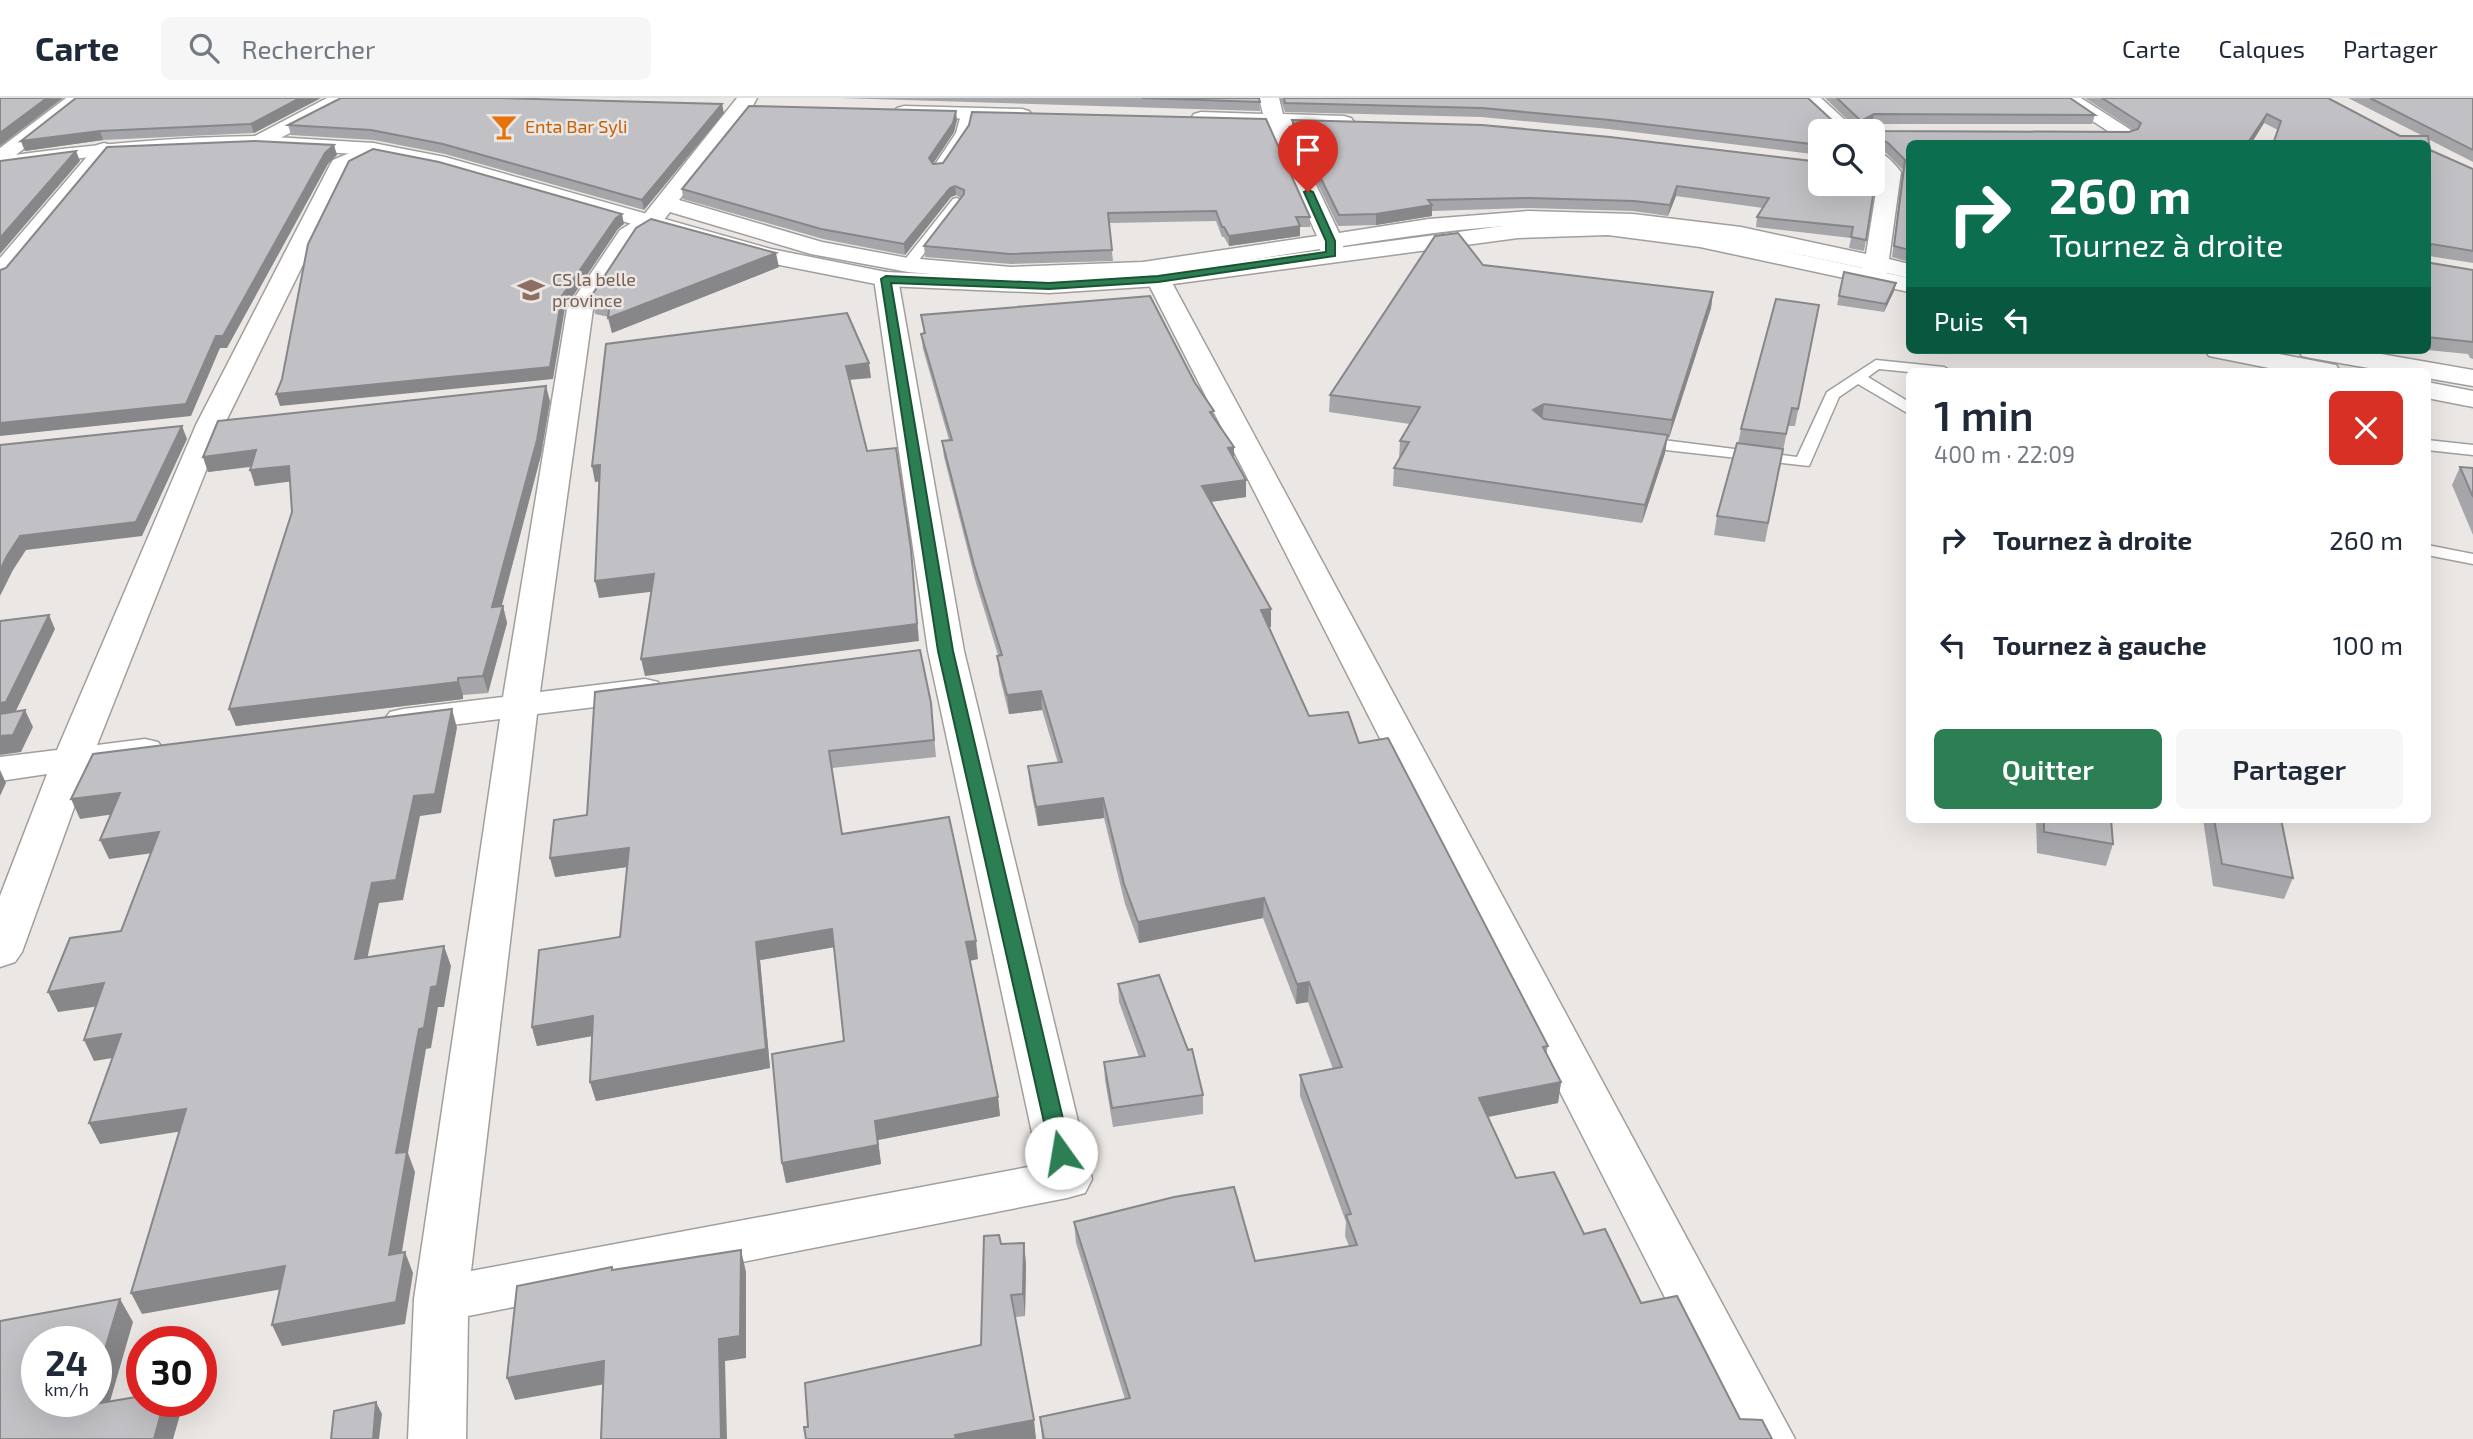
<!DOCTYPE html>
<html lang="fr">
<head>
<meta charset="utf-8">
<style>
	:root { --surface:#fff; --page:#f6f6f7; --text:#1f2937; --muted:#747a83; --line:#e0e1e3; --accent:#2b7f52 }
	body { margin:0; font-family:"Exo 2",sans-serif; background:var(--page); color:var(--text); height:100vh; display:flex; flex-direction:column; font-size:26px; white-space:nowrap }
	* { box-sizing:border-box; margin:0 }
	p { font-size:23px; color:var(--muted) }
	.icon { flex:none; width:38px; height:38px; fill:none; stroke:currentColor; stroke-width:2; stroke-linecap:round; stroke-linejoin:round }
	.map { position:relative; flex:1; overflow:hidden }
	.side { position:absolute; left:1906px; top:270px; width:525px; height:455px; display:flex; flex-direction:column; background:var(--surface); border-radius:10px; box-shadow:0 7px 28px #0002 }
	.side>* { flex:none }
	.guide { position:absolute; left:1906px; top:42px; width:525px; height:214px; border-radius:10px; box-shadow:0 7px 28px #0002; background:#0b6e4f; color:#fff; overflow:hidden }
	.buttons { position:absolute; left:1808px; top:21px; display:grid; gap:14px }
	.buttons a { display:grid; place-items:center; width:77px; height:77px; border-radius:10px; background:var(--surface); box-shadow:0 7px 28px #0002; font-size:35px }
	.speed { position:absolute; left:21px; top:1228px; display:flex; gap:14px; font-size:35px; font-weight:700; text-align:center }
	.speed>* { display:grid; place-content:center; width:91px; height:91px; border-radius:50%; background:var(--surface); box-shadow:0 7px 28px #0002; line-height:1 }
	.speed small { font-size:18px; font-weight:400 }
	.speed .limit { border:10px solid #d22; background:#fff; color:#111 }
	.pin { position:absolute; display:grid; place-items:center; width:60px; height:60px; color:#fff; margin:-72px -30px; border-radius:50% 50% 50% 0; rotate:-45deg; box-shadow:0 0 7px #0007 }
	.pin .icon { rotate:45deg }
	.me { position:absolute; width:77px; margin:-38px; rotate:347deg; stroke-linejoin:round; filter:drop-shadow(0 0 5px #0008) }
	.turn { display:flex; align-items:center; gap:24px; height:147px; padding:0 28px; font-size:32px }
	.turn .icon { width:91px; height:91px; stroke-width:2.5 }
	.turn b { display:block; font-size:49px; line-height:60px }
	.then { display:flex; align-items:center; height:66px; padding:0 28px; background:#0003; gap:14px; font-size:26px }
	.round { display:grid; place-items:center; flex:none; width:74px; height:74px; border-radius:10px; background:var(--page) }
	.headline { display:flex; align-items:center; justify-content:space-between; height:119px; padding:0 28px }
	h1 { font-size:42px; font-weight:600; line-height:52px }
	.action { display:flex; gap:14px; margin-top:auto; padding:14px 28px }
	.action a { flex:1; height:80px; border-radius:10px; background:var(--accent); color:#fff; font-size:28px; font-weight:600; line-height:80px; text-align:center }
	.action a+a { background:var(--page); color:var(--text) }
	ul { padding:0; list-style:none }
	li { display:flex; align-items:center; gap:21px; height:105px; padding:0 28px }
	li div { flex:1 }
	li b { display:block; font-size:26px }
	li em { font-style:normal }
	header { display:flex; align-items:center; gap:42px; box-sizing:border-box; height:98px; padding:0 35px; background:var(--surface); border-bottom:2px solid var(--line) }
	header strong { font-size:33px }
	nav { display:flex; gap:38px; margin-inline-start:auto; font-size:24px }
	.search { width:490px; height:63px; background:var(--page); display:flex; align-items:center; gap:18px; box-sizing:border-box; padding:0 24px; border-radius:10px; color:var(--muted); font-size:26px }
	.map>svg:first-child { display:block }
</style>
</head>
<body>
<header>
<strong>Carte</strong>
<div class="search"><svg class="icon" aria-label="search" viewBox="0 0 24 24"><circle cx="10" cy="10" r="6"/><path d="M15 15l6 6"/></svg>Rechercher</div>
<nav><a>Carte</a><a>Calques</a><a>Partager</a></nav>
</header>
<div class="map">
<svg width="2473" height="1341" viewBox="0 0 2473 1341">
	<rect width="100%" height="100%" fill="#ebe7e4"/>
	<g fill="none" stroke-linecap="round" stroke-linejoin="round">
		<g stroke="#a29e9c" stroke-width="3">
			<g id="service">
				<polygon points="962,13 971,15 968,35 942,73 934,73 932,71 956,35"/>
				<polygon points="957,100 963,104 913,170 903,170 903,164 953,101"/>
				<polygon points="1876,262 1944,269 1951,273 1909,274 1879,271 1868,279 1909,304 1909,316 1858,286 1839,299 1809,368 1639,349 1631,344 1639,339 1797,359 1827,294"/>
				<polygon points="2427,342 2473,347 2473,357 2427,352"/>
				<polygon points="2427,447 2473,456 2473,466 2427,457"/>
			</g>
		</g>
		<g stroke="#a29e9c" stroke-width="3">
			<g id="minor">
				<polygon points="66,0 88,0 7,64 0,66 0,50"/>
				<polygon points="327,0 352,0 349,4 265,48 251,48 248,44 251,40"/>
				<path d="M737,0H757L750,13L679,102L822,144L908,160L1011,169L1143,164L1317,138L1268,28L1201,26L1194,24L1191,20L1194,16L1201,14L1263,16L1259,0H1279L1283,16L1344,18L1351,20L1354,24L1351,28L1344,30L1288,28L1339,135L1429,121L1528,113L1633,116L1741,129L1866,156L1879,75L1872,69V51C1884,54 1894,65 1901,74L1889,161L1909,166V180L1887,175L1883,185L1874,187L1865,185L1862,180L1863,170C1753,146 1642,123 1528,127C1466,129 1404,139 1343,148L1344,156L1340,161H1324L1320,151L1164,175L1170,181L1795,1341H1737L1146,181L1148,177L1011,183L908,174L811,156L670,114L659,128L637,142L593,211L540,594L645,581L658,584L663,592L658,600L645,603L537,616L471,1173L1039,1067L928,553L874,181L877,176L886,174L895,176L898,181L964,553L1092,1081L1085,1095L1067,1100L468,1218L466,1341H408L414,1201L500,621L403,633L390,630L384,622L390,614L403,611L503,599L567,211L620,132L643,118Z"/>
				<polygon points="1799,0 1821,0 1857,33 1835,33"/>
				<polygon points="2057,0 2081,0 2153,46 2128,46"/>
				<polygon points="904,8 1022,11 1029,13 1032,17 1029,21 1022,23 897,18 894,14 897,10"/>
				<polygon points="104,45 111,47 114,51 111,55 9,180 0,182 0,160 97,47"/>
				<polygon points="373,45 380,47 383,51 380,55 350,71 224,327 97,647 145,641 158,644 164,652 158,660 88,671 22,854 15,864 0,869 0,798 47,676 0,683 0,659 57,652 196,327 330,67 333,62"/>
				<polygon points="2298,252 2358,252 2473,272 2473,288 2427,280 2427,273 2386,273 2311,260 2302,258"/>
			</g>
		</g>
		<g stroke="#a29e9c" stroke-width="3">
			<g id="secondary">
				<path d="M258,38L373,45L445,59L771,151L886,174L1049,181L1158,174L1518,126L1608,123L1700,135L1909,180V194L1700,149L1608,137L1518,140L1158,188L1049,195L886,188L760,163L442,71L373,57L258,50L189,51L104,57L0,71V59C86,47 171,39 258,38Z"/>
				<polygon points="2205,252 2259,252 2336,267 2340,273 2284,273 2209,258"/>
				<polygon points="2427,284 2473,293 2473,309 2427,300"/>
			</g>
		</g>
		<use href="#service" fill="#fff" fill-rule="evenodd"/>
		<use href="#minor" fill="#fff" fill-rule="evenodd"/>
		<use href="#secondary" fill="#fff" fill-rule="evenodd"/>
	</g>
	<g fill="#a6a5a9">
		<polygon points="321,0 254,35 103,42 25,53 21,43"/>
		<polygon points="840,0 1259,0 1260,13"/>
		<polygon points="1280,0 1808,0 1835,25 1852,26 1825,0 2070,0 2095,17 2092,26 1871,26 1874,33 2129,34 2134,32 2085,0 2328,0 2400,38 2423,38 2348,0 2473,0 2473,64 2428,41 2430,52 2473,71 2473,165 2429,158 2429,163 2431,165 2473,172 2473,261 2470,260 2468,256 2427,252 2427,46 2278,32 2264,25 2251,46 1909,46 1909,164 1892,159 1903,72 1886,55 1872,49 1872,33 1820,33 1820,57 1609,31 1481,19 1285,14"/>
		<polygon points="724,15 644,112 445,56 374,42 291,37 288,27"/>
		<polygon points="957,22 954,34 933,66 1310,119 1310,129 1300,129 1300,138 1229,148 1224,139 1222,139 1216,123 1109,125 1113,163 1011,166 925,159 924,148 961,100 956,97 951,99 905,157 823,141 683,101 682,91"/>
		<polygon points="1292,22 1820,64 1866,142 1864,153 1849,150 1851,140 1756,129 1757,119 1763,110 1676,98 1668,118 1633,113 1528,110 1432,113 1432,118 1376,127 1338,128 1292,32"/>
		<polygon points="1483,167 1713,194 1711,210 1669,340 1667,340 1665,355 1642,425 1393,388 1394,370 1399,361 1400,343 1410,326 1329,314 1330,297"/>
		<polygon points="779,169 612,235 609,219 595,216 592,202"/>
		<polygon points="1844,174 1894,193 1884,214 1837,207"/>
		<polygon points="1819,207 1795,328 1788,328 1765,444 1714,437 1717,418 1738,346 1741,331"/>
		<polygon points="921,217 1195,285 1214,313 1214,320 1234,349 1234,361 1246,399 1211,404 1271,511 1271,529 1269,529 1309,618 1359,645 1548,948 1546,957 1561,984 1558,1005 1488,1019 1516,1080 1584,1136 1641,1205 1740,1321 1772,1341 1042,1341 1040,1319 1125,1301 1076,1145 1074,1124 1255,1163 1349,1148 1345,1138 1346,1124 1300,998 1300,977 1333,971 1308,904 1296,906 1263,820 1139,845 1125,806 1104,720 1038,728 1030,688 1028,668 1058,665 1042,612 1009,616 999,576 998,557 976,485 944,359 942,343 949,342 923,251 921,236 924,235"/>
		<polygon points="550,303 541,357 501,509 503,508 507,525 488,595 463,597 463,601 236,628 229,611 292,414 290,383 255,388 251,369 208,374 203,359"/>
		<polygon points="2460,369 2473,370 2473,437 2452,387"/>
		<polygon points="931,605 936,659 832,670 842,736 978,861 970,863 998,999 1000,1018 878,1042 881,1066 786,1085 782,1065 844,943 834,849 760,862 770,970 596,1003 590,984 592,938 537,948 532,929 620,839 627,769 555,779 587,717"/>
		<polygon points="2036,721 2111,721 2113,746 2106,768 2037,755"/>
		<polygon points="2203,721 2281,721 2293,780 2284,801 2213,788"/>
		<polygon points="1118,886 1203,997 1203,1016 1113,1029 1105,982 1104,964 1139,959 1119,904"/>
		<polygon points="1024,1145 1026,1167 1025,1218 1015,1219 1036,1341 808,1329 981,1247 1001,1146"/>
	</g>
	<g fill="#878689">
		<polygon points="47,0 63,0 0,48 0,35"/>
		<polygon points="300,0 321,0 254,35 251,26"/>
		<polygon points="722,6 724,15 644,112 642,102"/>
		<polygon points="956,13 957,22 954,34 930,70 929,60"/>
		<polygon points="1874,16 1872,25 1859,33 1861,23"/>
		<polygon points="2267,16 2264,25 2251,46 2247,46"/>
		<polygon points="100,33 103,42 25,53 21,43"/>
		<polygon points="334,47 337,57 328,66 227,250 220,250 191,318 0,338 0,325 216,238 325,55"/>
		<polygon points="76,53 80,63 0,156 0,140"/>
		<polygon points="955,88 956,97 951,99 905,157 904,146 950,90"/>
		<polygon points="1677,88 1676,98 1668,118 1670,107"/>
		<polygon points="1432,107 1432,118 1376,127 1376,116"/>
		<polygon points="622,116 624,126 618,131 565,210 553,281 280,308 276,296 562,198 616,120"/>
		<polygon points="1300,128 1300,138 1229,148 1229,138"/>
		<polygon points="776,155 779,169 612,235 608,220"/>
		<polygon points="1896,185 1894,193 1884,214 1886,206"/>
		<polygon points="1713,194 1711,210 1669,340 1672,322"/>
		<polygon points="869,265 871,280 848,282 846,268"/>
		<polygon points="546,288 550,303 541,357 497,526 492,509"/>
		<polygon points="1544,306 1542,323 1533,312"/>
		<polygon points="182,328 187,341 142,438 26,452 13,472 0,498 0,472 7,458 20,438"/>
		<polygon points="1668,337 1665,355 1642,425 1645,407"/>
		<polygon points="1234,349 1234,365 1228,350"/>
		<polygon points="256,352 262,367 208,374 203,359"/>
		<polygon points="600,367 603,383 595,384 592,368"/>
		<polygon points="289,368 294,383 255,388 250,372"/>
		<polygon points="1246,382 1246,399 1202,405 1202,388"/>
		<polygon points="911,451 919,543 645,578 641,561"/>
		<polygon points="654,476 658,493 599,500 595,483"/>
		<polygon points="503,508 507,525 488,595 483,578"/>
		<polygon points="1271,511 1271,529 1261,530 1261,512"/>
		<polygon points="49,517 55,531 13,619 0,621 0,605"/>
		<polygon points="458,580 463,597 463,601 236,628 229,611"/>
		<polygon points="1041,593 1042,612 1009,616 1007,597"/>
		<polygon points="452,611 457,630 441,715 420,718 403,802 379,805 363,881 355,861 372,785 414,698"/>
		<polygon points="25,612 33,629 21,654 0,657 0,638"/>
		<polygon points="0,672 6,685 0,698"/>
		<polygon points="120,695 129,714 80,721 71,701"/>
		<polygon points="1103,700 1104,720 1038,728 1036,709"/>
		<polygon points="159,734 168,753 109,761 100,742"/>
		<polygon points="629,750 634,768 555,779 550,760"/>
		<polygon points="1264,800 1263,820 1139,845 1138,824"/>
		<polygon points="832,831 835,849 760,862 770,970 596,1003 590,984 756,844"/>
		<polygon points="976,843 978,861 968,863 966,844"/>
		<polygon points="444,848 451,868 444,909 438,909 431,950 426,951 408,1055 415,1074 398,1178 389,1157 396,1055 419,931"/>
		<polygon points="1309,884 1308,904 1296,906 1297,886"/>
		<polygon points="104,885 114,906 58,914 48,894"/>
		<polygon points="593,918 598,937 537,948 532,929"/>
		<polygon points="121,936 131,957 94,963 84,942"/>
		<polygon points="1561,984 1558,1005 1477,1021 1479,1000"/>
		<polygon points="998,999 1000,1018 878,1042 881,1066 786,1085 782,1065 875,1023"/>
		<polygon points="186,1011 196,1031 100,1046 89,1025"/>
		<polygon points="1024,1145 1026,1167 1025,1218 1023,1196"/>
		<polygon points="741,1152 746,1174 746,1260 725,1263 727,1341 721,1341 719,1241"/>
		<polygon points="405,1154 413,1175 405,1226 282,1248 272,1227"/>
		<polygon points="285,1168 294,1189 142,1216 131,1195"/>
		<polygon points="120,1201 133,1224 102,1331 89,1307 90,1304 96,1304 96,1281"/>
		<polygon points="604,1263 611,1285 515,1302 507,1280"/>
		<polygon points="164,1304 172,1304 180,1317 173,1341 154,1341"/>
		<polygon points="376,1304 382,1316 379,1341 373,1341"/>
		<polygon points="1034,1322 1036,1341 956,1341 955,1337"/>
	</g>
	<g fill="#c1c0c4" stroke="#878689" stroke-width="2">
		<polygon points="0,0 47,0 0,35"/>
		<polygon points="76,0 300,0 251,26 100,33 21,43"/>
		<polygon points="341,0 498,0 722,6 642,102 443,46 371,32 288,27"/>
		<polygon points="1142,0 1259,0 1260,4"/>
		<polygon points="1284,0 1808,0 1835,25 1859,26 1862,23 1871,26 1874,33 2129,34 2138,31 2141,25 2102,0 2328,0 2400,38 2428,38 2430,52 2473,71 2473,153 2432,146 2429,149 2429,163 2431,165 2473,172 2473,244 2427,239 2427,46 2273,46 2281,23 2267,16 2247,46 1909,46 1909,152 1894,148 1905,62 1888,45 1875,38 1872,40 1872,33 1820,33 1820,47 1610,22 1482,10 1285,5"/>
		<polygon points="1837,0 2070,0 2095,17 1874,16 1861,23"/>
		<polygon points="2370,0 2473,0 2473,52"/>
		<polygon points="749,8 956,13 953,25 929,60 933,66 943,65 969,27 972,14 1266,21 1310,119 1296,119 1300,128 1229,138 1224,129 1222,129 1216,113 1108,115 1112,152 1010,156 924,148 964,96 964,92 955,88 950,90 904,146 821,131 682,91"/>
		<polygon points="1292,22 1482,27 1610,39 1820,64 1820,86 1872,86 1872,60 1878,66 1866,142 1851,139 1853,129 1757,119 1769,100 1677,88 1670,107 1634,103 1529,100 1428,102 1432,107 1376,116 1339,117"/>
		<polygon points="255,43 334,47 325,55 223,238 216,238 186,306 0,325 0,172 6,170 107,49"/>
		<polygon points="373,51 439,64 622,116 616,120 562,198 550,269 276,296 282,281 308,146 349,63"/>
		<polygon points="76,53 0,140 0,63"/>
		<polygon points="651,121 776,155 608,220 610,205 592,202 592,197 636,130"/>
		<polygon points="1458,135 1483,167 1713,194 1672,322 1544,306 1533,312 1544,321 1668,337 1645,407 1394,370 1409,344 1400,343 1420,309 1330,297 1435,138"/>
		<polygon points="1844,174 1896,185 1886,206 1839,198"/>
		<polygon points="1150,198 1195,285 1214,313 1210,314 1234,349 1228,350 1246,382 1202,388 1271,511 1261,512 1309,618 1348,614 1359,645 1388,640 1548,948 1543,949 1561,984 1479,1000 1516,1080 1554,1074 1584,1136 1605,1131 1641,1205 1677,1198 1740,1321 1762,1322 1772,1341 1044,1341 1040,1319 1130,1300 1074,1124 1174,1099 1234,1089 1255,1163 1357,1147 1346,1117 1351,1116 1300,977 1342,969 1309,884 1297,886 1264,800 1138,824 1124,786 1103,700 1036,709 1028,668 1062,664 1041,593 1007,597 997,558 1002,557 974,467 942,343 952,342 921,236 925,235 921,217"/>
		<polygon points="1776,201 1819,207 1798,311 1792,310 1786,336 1741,331"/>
		<polygon points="847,215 869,265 846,268 867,353 896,350 911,451 917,526 641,561 654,476 595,483 600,367 592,368 606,246"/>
		<polygon points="546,288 537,342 492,509 503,508 483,578 458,580 458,584 229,611 292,414 289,368 250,372 256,352 203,359 218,323"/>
		<polygon points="182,328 136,424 20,438 7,458 0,472 0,347"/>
		<polygon points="1737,345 1783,351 1768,425 1717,418"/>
		<polygon points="2460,369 2473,370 2473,399"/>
		<polygon points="49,517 6,604 0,605 0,523"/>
		<polygon points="920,552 931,605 934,642 829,653 842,736 949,719 976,843 966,844 998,999 875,1023 878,1047 782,1065 772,956 844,943 832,831 756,844 766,951 590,984 593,918 532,929 539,852 620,839 629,750 550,760 554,722 587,717 595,594"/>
		<polygon points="452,611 435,696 414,698 396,782 372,785 355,861 444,848 437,888 431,889 424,930 419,931 396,1055 407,1054 389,1157 405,1154 396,1204 272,1227 285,1168 131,1195 186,1011 89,1025 121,936 84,942 104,885 48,894 70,840 121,833 159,734 100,742 120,695 71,701 93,656"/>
		<polygon points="25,612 13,637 0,638 0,616"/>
		<polygon points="2044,721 2111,721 2113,746 2044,734"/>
		<polygon points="2214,721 2281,721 2293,780 2222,766"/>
		<polygon points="1159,877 1188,952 1192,951 1203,997 1112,1010 1104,964 1145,958 1118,886"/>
		<polygon points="999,1137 1001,1146 1024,1145 1023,1196 1011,1197 1034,1322 955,1337 956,1341 806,1341 804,1329 808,1329 805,1285 981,1247 984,1138"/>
		<polygon points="741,1152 740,1238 719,1241 721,1341 601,1341 604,1263 507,1280 517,1188 612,1169 612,1172"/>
		<polygon points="120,1201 96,1281 96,1244 37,1244 37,1304 90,1304 89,1307 142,1298 142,1304 164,1304 154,1341 0,1341 0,1223"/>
		<polygon points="376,1304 373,1341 331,1341 334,1313"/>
	</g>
	<polygon fill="#2b7f52" stroke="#1c5335" stroke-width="2" points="1308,92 1313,94 1335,143 1335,158 1158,184 1049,191 891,185 953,553 1071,1055 1068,1060 1061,1062 1054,1060 1051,1055 938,553 881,181 886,178 1049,185 1158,178 1326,154 1326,143 1304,94"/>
	<defs>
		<g id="bar-bare" transform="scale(2.1)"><path d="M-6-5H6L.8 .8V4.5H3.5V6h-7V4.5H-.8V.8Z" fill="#e8710a" stroke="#ebe7e4" stroke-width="2.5" paint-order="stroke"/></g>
		<g id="school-bare" transform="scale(2.1)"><path d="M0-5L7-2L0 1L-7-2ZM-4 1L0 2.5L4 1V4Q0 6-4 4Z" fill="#8d6e63" stroke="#ebe7e4" stroke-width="2.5" paint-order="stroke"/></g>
	</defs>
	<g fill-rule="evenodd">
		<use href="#bar-bare" x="504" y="29"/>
		<use href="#school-bare" x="531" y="192"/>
	</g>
	<g text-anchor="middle" stroke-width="5" stroke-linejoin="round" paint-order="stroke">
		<g font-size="18" fill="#c56008" stroke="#ebe7e4" text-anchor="start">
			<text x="525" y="35">Enta Bar Syli</text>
		</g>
		<g font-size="18" fill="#785e54" stroke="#ebe7e4" text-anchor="start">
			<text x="552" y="188">CS la belle<tspan x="552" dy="21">province</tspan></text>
		</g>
	</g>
</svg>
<div class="buttons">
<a><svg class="icon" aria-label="search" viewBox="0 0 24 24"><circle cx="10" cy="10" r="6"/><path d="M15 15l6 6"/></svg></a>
</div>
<div class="speed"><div>24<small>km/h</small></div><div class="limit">30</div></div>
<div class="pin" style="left:1308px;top:94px;background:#d93025"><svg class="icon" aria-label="arrive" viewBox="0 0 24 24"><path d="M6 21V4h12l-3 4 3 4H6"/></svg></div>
<svg class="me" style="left:1061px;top:1055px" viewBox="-20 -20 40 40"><circle r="19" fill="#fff"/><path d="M0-13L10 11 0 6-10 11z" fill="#2b7f52"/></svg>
<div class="guide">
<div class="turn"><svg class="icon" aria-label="right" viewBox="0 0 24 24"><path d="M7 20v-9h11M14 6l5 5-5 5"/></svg><div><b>260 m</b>Tournez à droite</div></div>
<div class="then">Puis<svg class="icon" aria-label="left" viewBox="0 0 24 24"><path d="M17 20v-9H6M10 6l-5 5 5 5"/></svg></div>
</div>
<section class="side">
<div class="headline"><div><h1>1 min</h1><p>400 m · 22:09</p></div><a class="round" style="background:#d93025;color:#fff"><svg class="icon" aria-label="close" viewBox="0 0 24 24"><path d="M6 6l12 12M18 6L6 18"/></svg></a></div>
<ul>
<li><svg class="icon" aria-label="right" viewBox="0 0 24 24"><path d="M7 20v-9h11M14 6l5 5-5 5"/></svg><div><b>Tournez à droite</b></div><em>260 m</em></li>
<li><svg class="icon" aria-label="left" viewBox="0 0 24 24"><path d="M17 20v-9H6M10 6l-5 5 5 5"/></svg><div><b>Tournez à gauche</b></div><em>100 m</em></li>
</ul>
<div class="action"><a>Quitter</a><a>Partager</a></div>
</section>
</div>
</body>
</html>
